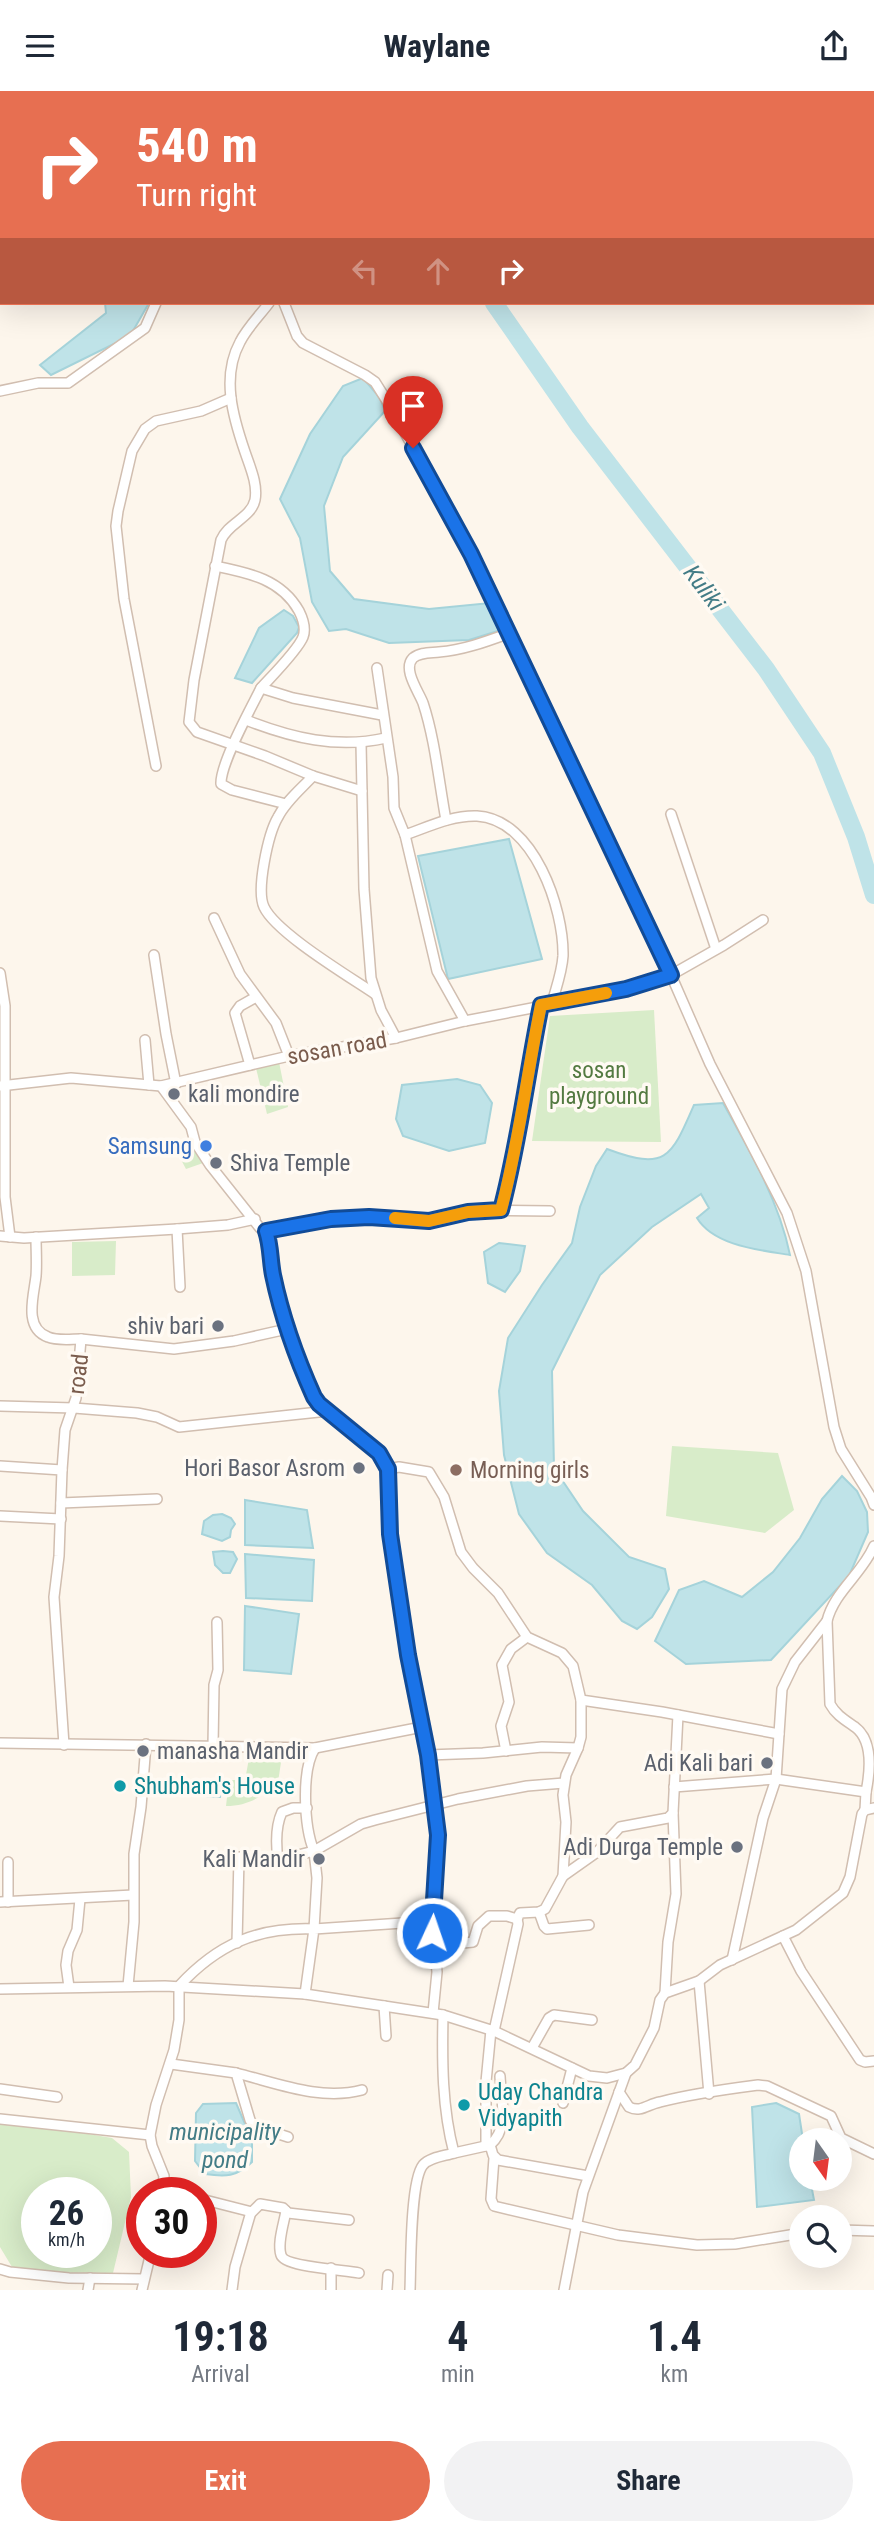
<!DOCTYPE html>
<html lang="en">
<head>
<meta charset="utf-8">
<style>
	:root { --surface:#fff; --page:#f2f2f3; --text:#1f2937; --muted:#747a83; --accent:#e76f51 }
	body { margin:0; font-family:"Roboto Condensed",sans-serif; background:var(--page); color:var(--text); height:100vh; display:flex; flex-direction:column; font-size:26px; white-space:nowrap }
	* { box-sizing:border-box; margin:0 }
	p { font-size:23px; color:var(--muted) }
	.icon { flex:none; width:38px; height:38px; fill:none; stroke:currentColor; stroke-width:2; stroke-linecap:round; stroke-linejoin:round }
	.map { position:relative; height:2199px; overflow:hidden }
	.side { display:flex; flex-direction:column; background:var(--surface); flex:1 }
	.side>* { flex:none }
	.top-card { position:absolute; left:0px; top:0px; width:875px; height:214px; box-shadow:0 7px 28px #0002; background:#e76f51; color:#fff; overflow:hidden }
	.needle { width:46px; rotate:166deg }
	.tools { position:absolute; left:789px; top:2037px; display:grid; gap:14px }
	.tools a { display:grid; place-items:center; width:63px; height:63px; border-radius:50%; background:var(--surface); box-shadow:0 7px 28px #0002; font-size:35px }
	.speed { position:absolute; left:21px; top:2086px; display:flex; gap:14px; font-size:35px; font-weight:700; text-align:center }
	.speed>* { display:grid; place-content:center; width:91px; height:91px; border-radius:50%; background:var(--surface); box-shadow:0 7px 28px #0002; line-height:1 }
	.speed small { font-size:18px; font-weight:400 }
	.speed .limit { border:10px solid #d22; background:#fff; color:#111 }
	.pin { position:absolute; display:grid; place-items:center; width:60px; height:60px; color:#fff; margin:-72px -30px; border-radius:50% 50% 50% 0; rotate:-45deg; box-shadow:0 0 7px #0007 }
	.pin .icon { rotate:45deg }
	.me { position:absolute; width:77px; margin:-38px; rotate:3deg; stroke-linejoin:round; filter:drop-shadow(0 0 5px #0008) }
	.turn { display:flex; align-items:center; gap:24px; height:147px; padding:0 21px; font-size:32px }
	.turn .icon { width:91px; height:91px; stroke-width:2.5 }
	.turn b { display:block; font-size:49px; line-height:60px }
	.lanes { display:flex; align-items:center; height:66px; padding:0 21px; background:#0003; justify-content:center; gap:35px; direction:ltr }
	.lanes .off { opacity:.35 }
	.eta { display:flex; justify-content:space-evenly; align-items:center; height:119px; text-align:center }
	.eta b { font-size:42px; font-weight:700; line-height:49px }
	.cta { display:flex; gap:14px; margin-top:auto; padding:14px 21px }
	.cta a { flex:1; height:80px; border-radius:42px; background:var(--accent); color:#fff; font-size:28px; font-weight:700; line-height:80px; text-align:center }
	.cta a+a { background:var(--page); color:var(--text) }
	header { display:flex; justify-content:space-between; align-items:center; height:91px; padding:0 21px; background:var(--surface); font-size:32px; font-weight:700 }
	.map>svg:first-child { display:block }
</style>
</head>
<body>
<header><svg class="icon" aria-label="menu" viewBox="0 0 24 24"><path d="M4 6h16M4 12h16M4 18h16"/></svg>Waylane<svg class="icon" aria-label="share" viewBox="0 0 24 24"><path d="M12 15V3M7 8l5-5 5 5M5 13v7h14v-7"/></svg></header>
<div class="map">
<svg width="874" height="2199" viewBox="0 0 874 2199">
	<rect width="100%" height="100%" fill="#fdf6ec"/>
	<g fill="#d8ecc9" fill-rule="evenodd">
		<polygon points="654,919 661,1051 532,1050 550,925"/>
		<polygon points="279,971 288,1016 267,1023 256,977"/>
		<polygon points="195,1058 206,1071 186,1078 178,1063"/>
		<polygon points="116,1150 115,1184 72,1185 72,1151"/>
		<polygon points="672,1355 778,1362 794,1419 765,1442 666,1425"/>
		<path d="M250,1662L282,1665L278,1691C262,1706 248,1715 226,1715L229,1689H245Z"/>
		<path d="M0,2028L112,2047L129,2061L131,2106L113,2182L15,2181L0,2156ZM37,2102H96V2161H37Z"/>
	</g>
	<g fill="#bfe3e8" stroke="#a5d3da" stroke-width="2">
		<polygon points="105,212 149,212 130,245 51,284 40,274 106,222"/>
		<polygon points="363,287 380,307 385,320 343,366 324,415 330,480 354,508 429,518 490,512 501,539 469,549 389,552 346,538 329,540 312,511 300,447 280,408 310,343 343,295"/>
		<polygon points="284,519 293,525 299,536 297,542 252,592 235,587 259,537"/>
		<polygon points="509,748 542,868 448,888 418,765"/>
		<polygon points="457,988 480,994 492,1012 485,1052 449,1060 403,1045 396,1028 402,994"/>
		<path d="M723,1012C750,1060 779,1110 790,1164C760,1159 714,1155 697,1127L709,1117L701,1103L652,1136L600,1184L552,1280L554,1377L583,1420L629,1466L665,1478L669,1498L652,1526L637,1538L622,1530L592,1494L547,1462L519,1423L504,1364L499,1300L508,1247L542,1194L572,1152L580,1116L596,1075L607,1058C666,1080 671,1067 694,1014Z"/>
		<polygon points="499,1152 525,1155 520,1180 505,1201 488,1192 484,1161"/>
		<polygon points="842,1385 857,1400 867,1421 868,1441 849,1485 771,1569 686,1573 655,1550 679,1499 704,1490 742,1506 773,1481 800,1447 822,1408"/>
		<polygon points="245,1409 307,1419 313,1457 245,1454"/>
		<polygon points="222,1423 231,1427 235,1433 231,1439 230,1446 222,1450 202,1443 204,1430 213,1424"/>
		<polygon points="223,1460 233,1461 237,1468 230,1482 223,1482 215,1474 213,1461"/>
		<polygon points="245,1463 314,1469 312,1510 246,1507"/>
		<polygon points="245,1515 299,1523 291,1583 244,1579"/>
		<polygon points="207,1690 222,1690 220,1706 206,1705"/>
		<path d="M236,2012L252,2049V2071C237,2086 225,2086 205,2083L195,2070L196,2022L203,2013Z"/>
		<polygon points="776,2012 799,2023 803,2049 802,2088 810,2088 814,2109 757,2116 752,2016"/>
	</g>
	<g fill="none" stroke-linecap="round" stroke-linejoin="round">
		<g stroke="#bfe3e8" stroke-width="18">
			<polyline points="311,0 312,2"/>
			<polyline points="494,212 580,336 766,578 822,662 856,746 874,804"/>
		</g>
		<g stroke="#d1beb0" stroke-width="12">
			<g id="street">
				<polyline points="147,0 148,2"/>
				<path d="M269,212C260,224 247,237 240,251C221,286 233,326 245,361C250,376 258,393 255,409C251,427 228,432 221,449L194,589L189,631L197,641L265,665L313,685L362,700"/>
				<polyline points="284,212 297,245 303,252 365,284 375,291 392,318 471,463 671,884 710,973 787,1122 806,1180 834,1336 841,1358 871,1406 874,1414"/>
				<polyline points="0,300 38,292 68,292 145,237 156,212"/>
				<path d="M215,475C249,482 281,488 299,520C303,528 306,538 303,546C298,559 271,586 261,597"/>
				<path d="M377,577L393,686L394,717L405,744C428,736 452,724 477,725C534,728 564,818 563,865C562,881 556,897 552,912"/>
				<path d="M246,629C292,647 337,658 386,647"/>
				<polyline points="361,652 364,798 371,887 381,919 396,947"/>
				<polyline points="156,675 124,508 116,435 118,420 132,360 145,338 156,330 201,320 231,307"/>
				<path d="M313,685C301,698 286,710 278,726C268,743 256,799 264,816C276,842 350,886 375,903"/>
				<path d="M286,713L232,699L221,693C220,673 251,617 261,597L293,607L382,624"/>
				<polyline points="671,723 716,858"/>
				<path d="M446,729C439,692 435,648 423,612C419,601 402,578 413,567C420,561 431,562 439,561C463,559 485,551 507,543"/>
				<polyline points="405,744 437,880 465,930"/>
				<polyline points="214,827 240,883 276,932 289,965"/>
				<polyline points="154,864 166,943 176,993"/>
				<polyline points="0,882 5,915 5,1106 10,1146"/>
				<polyline points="145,949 149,994"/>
				<polyline points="250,974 235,922 240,915 256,906"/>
				<polyline points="0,995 71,987 161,995 289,965 396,947 465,930 584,907 627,898 671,884 724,854 763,829"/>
				<path d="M161,995L191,1036L195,1051L210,1074L260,1137C274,1145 270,1168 273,1183C281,1226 294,1276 319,1313L379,1362L388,1378L390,1443L408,1564L428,1664L438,1744L432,1824L437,1881L433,1922"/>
				<path d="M501,1120C519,1052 526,982 541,914"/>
				<polyline points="177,1138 180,1196"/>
				<polyline points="266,1140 307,1131 352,1126 429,1131 480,1119 550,1120"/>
				<polyline points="0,1145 24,1147 177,1138 228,1134 255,1128"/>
				<path d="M36,1146C36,1159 37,1172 36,1185C34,1204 23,1237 48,1246C57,1250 71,1248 81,1248"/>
				<polyline points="0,1315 74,1317 137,1322 157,1326 179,1336 328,1320"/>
				<polyline points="0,1375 62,1379 59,1465 54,1506 64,1654"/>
				<polyline points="388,1378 399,1376 429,1381 444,1406 461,1461 473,1477 498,1502 527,1546 562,1562 573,1575 581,1609 662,1621 779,1643"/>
				<polyline points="62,1379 65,1339 76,1307 81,1248 174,1258 234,1250 287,1238"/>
				<polyline points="61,1412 157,1408"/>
				<polyline points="0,1425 61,1428"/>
				<polyline points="0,1652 315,1657 422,1636"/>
				<polyline points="213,1655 214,1594 218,1579 217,1531"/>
				<path d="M315,1657C301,1679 304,1736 314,1760L361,1733L375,1729L458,1708L527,1695L564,1692"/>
				<polyline points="506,1660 501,1635 509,1611 502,1574 511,1558 527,1546"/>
				<polyline points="428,1664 483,1662 542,1656 578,1657 581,1646 581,1609"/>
				<polyline points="674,1696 776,1688 866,1701 865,1719"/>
				<path d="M866,1701C870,1681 874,1650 855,1636C845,1629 836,1624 830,1613L827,1530C834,1501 862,1483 874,1455"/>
				<polyline points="227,1766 278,1769"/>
				<polyline points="563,1785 597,1761 620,1736 668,1727 673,1722 678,1624"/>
				<polyline points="0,1811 133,1804"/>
				<polyline points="8,1811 8,1771"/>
				<polyline points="539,1821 544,1835 547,1838 589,1834"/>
				<polyline points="517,1828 520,1822 539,1821 545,1818 563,1785 566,1731 563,1704 566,1684 578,1657"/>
				<polyline points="783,1845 801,1880 860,1969 865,1971 874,1970"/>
				<polyline points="237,1852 239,1766"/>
				<polyline points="434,1855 473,1851 478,1835 489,1825 507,1825 517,1828 518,1833 494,1940"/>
				<polyline points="732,1869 763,1727 776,1688 782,1598 795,1571 827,1530"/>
				<polyline points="699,1890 709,2003"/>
				<polyline points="128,1895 134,1831 134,1763 141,1716 146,1653"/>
				<polyline points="69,1896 66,1874 68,1860 77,1839 80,1808"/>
				<polyline points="0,1898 165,1895 305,1903 443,1924 494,1940 589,1985 607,1987 626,1982 635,1974 654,1937 660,1909 665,1902 699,1890 720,1874 796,1839 843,1802 850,1786 862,1723 865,1719 874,1717"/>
				<polyline points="665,1902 668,1851 676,1803 673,1722"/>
				<polyline points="305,1903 314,1838 432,1830"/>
				<polyline points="384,1915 386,1945"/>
				<polyline points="532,1957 549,1927 554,1924 592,1929"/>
				<polyline points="171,1973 236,1982 250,2029 254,2035 288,2046"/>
				<path d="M236,1982C277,1992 320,2010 362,1999"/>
				<polyline points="0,1998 57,2006"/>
				<path d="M619,2001L629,2016C641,2022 648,2013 660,2011C690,2003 727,1998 758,1994L767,1995L831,2025L841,2047L874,2063"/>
				<polyline points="563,2012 572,1977"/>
				<polyline points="0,2028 150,2044"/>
				<path d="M490,2054C510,2037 501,2009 500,1985"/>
				<polyline points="486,2055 486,1991 491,1939"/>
				<polyline points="454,2062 490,2054 493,2064 498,2069 588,2085"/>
				<polyline points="494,2067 491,2108 494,2115 498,2116 618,2144 697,2154 735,2153 802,2142"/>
				<polyline points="165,2093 179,2102"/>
				<path d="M162,2102L164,2085L152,2055L150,2044L156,2014L174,1959L179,1929V1895C218,1853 257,1836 314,1838L317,1787L314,1760L278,1769C276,1754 276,1734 282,1721L293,1717H307"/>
				<polyline points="201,2108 252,2121 260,2113 283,2117 288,2122 349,2129"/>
				<path d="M286,2120C284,2132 277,2152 281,2164C284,2176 345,2179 359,2182"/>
				<polyline points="840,2139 874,2140"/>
				<polyline points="331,2177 331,2199"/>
				<polyline points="0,2178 10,2181 69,2187 144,2188"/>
				<polyline points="88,2199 90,2187"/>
				<polyline points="142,2199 151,2161"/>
				<polyline points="232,2199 235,2176 251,2121"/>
				<polyline points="387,2199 388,2184"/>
				<path d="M410,2199C411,2175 410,2090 423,2074C430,2066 445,2065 454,2062C442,2017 442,1970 443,1924"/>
				<polyline points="564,2199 583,2101 626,1982"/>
			</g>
		</g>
		<use href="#street" stroke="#fff" stroke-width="9"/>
	</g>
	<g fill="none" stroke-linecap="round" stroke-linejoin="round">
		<g stroke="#114b97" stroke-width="18">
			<path id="route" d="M413,357L471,463L671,884L626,898L541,914C527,982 519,1052 501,1119L468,1121L429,1130L369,1126L331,1128L266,1140C271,1155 270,1169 273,1184C282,1227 296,1266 314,1306L319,1313L379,1362L388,1378L390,1443L408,1564L428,1664L438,1744L432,1842"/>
		</g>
		<use href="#route" stroke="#1a73e8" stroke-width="12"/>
		<path stroke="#f59e0b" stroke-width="12" d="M395,1127L429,1130L468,1121L501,1119C519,1052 527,982 541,914L606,902"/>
	</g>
	<g fill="#6b7280" stroke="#fffaf3" stroke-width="2.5">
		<circle cx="174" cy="1003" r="7"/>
		<circle cx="216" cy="1072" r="7"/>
		<circle cx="218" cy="1235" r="7"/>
		<circle cx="359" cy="1377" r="7"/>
		<circle cx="143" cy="1660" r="7"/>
		<circle cx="767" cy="1672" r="7"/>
		<circle cx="737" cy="1756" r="7"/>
		<circle cx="319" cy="1768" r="7"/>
	</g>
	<circle fill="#3f7fe0" stroke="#fffaf3" stroke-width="2.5" cx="206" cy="1055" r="7"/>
	<circle fill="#8d6e63" stroke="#fffaf3" stroke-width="2.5" cx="456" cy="1379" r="7"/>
	<g fill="#0f9aa8" stroke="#fffaf3" stroke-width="2.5">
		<circle cx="120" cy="1695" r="7"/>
		<circle cx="464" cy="2014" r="7"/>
	</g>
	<g text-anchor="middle" stroke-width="7" stroke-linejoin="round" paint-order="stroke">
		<g font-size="23" fill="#7a5c4d" stroke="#fffaf3">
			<text transform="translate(337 957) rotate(-10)" y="8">sosan road</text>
			<text transform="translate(78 1283) rotate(-84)" y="8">road</text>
		</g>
		<g font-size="23" fill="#537a41" stroke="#fffaf3">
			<text x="599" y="987">sosan<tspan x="599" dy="26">playground</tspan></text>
		</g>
		<g font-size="23" fill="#5b616d" stroke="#fffaf3" text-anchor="end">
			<text x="188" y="1011" text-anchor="start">kali mondire</text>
			<text x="230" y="1080" text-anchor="start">Shiva Temple</text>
			<text x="204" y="1243">shiv bari</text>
			<text x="345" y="1385">Hori Basor Asrom</text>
			<text x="157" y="1668" text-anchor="start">manasha Mandir</text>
			<text x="753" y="1680">Adi Kali bari</text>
			<text x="723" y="1764">Adi Durga Temple</text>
			<text x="305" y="1776">Kali Mandir</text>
		</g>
		<g font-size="23" fill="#366cbe" stroke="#fffaf3" text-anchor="end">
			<text x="192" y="1063">Samsung</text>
		</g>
		<g font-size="23" fill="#785e54" stroke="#fffaf3" text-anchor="start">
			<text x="470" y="1387">Morning girls</text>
		</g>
		<g font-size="23" fill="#0d838f" stroke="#fffaf3" text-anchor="start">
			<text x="134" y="1703">Shubham's House</text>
			<text x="478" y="2009">Uday Chandra<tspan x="478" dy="26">Vidyapith</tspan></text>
		</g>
		<g font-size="24" font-style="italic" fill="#437c86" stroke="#fffaf3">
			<text transform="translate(704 497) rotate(53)" y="8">Kuliki</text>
			<text x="225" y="2049">municipality<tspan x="225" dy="28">pond</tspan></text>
		</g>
	</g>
</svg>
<div class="tools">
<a><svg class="needle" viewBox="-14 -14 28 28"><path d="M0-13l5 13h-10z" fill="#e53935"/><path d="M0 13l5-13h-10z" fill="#747a83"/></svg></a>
<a><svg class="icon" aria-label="search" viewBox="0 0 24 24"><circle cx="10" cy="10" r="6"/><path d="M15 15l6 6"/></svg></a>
</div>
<div class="speed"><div>26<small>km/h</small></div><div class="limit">30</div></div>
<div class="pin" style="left:413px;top:357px;background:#d93025"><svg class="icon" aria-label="arrive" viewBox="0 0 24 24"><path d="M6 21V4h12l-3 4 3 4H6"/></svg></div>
<svg class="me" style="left:432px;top:1842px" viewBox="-20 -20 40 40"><circle r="17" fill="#1a73e8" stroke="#fff" stroke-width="3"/><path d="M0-11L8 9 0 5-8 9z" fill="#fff"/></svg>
<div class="top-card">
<div class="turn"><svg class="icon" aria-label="right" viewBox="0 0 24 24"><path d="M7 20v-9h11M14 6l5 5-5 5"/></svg><div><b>540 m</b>Turn right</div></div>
<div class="lanes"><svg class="icon off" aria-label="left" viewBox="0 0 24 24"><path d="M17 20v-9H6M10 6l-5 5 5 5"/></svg><svg class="icon off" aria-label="ahead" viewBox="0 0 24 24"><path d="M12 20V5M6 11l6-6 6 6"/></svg><svg class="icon" aria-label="right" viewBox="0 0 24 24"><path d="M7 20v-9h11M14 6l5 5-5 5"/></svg></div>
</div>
</div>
<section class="side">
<div class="eta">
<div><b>19:18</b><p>Arrival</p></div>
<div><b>4</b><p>min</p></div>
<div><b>1.4</b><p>km</p></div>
</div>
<div class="cta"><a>Exit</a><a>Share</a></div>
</section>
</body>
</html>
